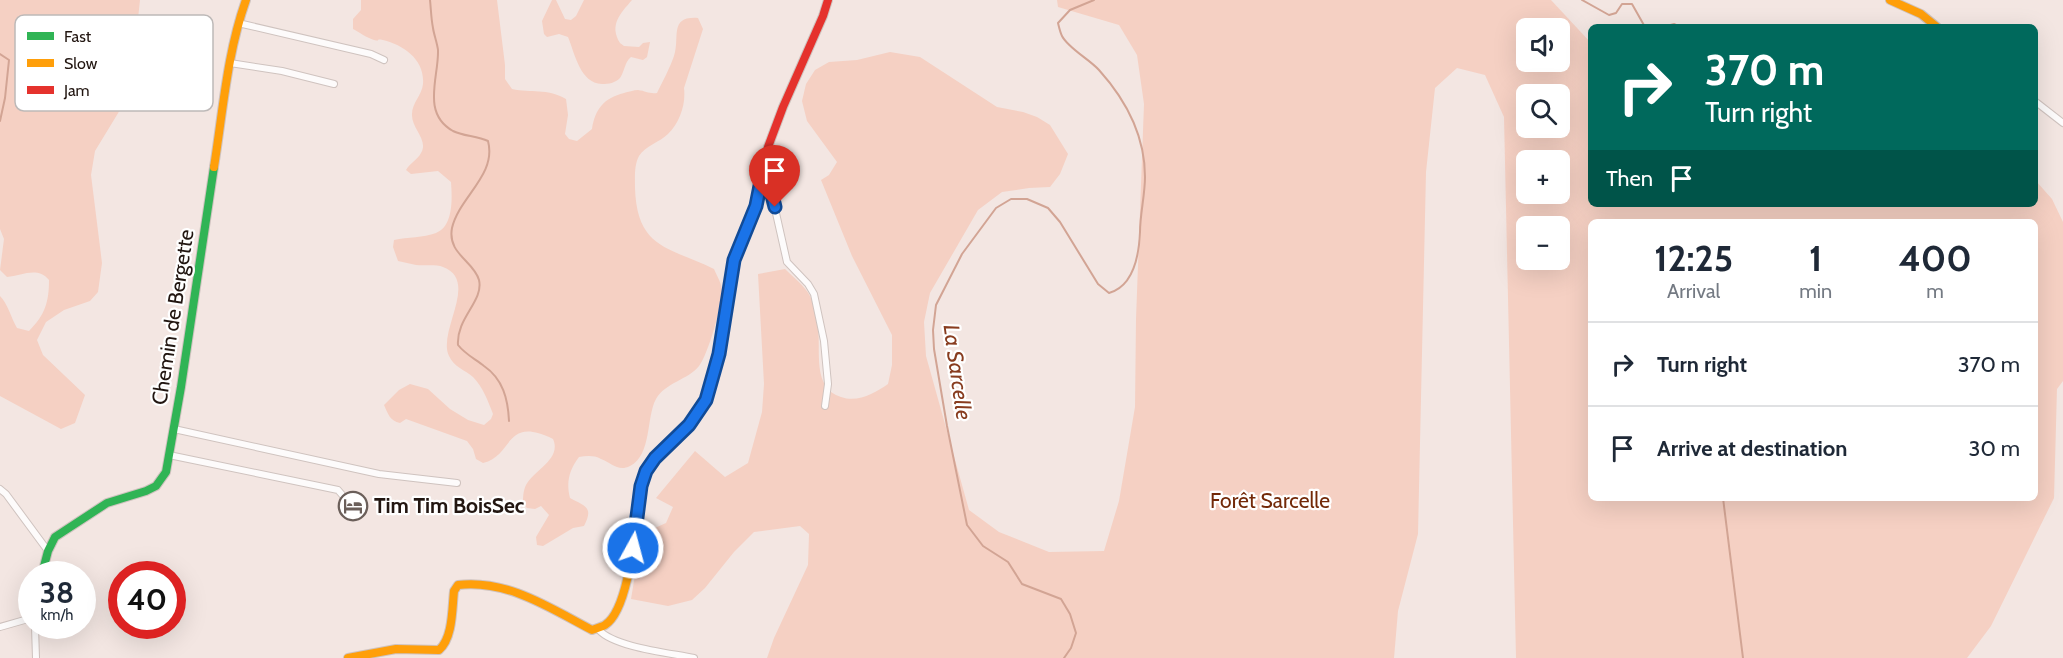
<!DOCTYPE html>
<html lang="en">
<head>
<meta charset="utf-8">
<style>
	:root { --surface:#fff; --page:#f6f6f7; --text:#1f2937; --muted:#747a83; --line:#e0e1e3 }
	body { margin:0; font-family:Cabin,sans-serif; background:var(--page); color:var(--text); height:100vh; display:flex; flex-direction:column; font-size:22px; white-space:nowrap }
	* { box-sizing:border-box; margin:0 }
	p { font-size:20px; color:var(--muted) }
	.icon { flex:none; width:33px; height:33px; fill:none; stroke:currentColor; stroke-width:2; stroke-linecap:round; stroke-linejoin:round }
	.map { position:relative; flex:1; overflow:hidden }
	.details { position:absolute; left:1588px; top:219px; width:450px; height:282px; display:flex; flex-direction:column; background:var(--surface); border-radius:9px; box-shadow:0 6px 24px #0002 }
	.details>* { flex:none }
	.hud { position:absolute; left:1588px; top:24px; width:450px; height:183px; border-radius:9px; box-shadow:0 6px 24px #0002; background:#00695c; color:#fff; overflow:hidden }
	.fabs { position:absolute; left:1516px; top:18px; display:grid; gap:12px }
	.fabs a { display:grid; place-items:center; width:54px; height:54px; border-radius:9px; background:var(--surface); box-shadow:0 6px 24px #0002; font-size:30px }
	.speed { position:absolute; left:18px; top:561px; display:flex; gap:12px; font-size:30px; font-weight:700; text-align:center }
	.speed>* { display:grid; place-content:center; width:78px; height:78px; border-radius:50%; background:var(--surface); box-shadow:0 6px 24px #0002; line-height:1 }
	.speed small { font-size:15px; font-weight:400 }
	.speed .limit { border:9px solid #d22; background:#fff; color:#111 }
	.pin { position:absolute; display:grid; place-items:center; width:51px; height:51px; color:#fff; margin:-62px -26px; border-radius:50% 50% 50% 0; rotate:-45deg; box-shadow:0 0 6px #0007 }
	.pin .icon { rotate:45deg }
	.me { position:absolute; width:66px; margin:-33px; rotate:7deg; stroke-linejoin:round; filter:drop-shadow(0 0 4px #0008) }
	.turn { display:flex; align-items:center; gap:21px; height:126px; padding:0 18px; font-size:27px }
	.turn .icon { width:78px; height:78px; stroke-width:2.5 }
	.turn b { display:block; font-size:42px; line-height:51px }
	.then { display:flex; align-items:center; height:57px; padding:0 18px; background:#0003; gap:12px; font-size:22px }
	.eta { display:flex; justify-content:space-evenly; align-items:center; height:102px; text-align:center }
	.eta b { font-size:36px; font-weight:800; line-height:42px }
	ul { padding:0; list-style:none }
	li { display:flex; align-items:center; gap:18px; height:84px; padding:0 18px; border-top:2px solid var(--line) }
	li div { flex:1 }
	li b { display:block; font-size:22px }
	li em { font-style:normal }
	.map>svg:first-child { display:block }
</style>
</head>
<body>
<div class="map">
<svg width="2063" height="658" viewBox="0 0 2063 658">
	<rect width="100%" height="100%" fill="#f3e6e2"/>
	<g fill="#f5d0c3" fill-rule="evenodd">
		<path d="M0,0H140L132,75L123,105L95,151L91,175L102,263L98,292L90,301L64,310L46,322L37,340L43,355L85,395L75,423L61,429L0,396V296C8,304 11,318 17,328L29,331C45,315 49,302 49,280C37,266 22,276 7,277L0,270L4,239L0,229Z"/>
		<path d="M361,0H497L505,65V79L512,89C532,93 546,88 566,99L568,115L565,134L569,139L577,141L592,129C595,109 604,98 624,93C628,92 634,90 638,90C646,91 649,94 657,93C662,83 673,62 675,52C679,36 670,16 698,18L703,29L684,88C686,104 680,122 668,134C660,142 645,146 639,156C634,165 635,178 635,188C637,249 669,247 714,269C717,276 722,284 722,291C722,305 708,355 699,366C688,380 666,382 656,399C646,417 652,455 630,466C618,472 612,463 601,459C594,455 586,456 579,457C569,470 566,483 570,498C585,506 594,507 584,526L573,528L543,546L537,545L536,537L549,515L541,506L535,509L527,508L523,504C523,498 523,491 526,485C534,470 562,459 553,439C504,415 514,456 483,463L476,459L473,449L467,441L406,419L400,423C390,421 388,414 384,405L399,390L410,384L428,389L450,409L468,420L484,425L491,419L493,414C488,401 483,387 473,377C465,370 454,367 449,356C437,331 480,281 443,267C436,264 424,266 416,265C410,264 404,262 398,261L393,247L394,240C408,237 423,238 436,233C454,226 452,197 451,182L438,171L411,174L406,170C410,163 418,159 421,153C429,140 411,128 412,114C412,103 422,95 423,84C425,60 404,45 383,40C374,38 382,42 374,40C367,38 359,32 353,29V19L361,10Z"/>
		<path d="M552,0H556L565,19L571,20L576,16L584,0H632C620,14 609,25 620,43L624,46L639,47L643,43L650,42L647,57L643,60L631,57C624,63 625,71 620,78C615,83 609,84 602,84C580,83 575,54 568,37L559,34L547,37L544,34L542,21Z"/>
		<path d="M1057,0H1551L1591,43L1592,204H2036V181L2052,199L2063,222V381L2057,389L2054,498L1991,626L1967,658H1516L1504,117L1485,75L1457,68L1435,88L1426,172L1418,534L1398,611L1394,658H767L774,638L808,565L809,534L800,526L754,532L734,552L705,588L692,600L668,606L631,599L641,539L648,531L666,523L673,507L656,498L695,451L725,477L748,463L762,412L764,384L758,274L785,269C793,277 805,286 810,296C814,305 816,318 818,328C821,352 812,388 841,397C858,403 875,393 888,384L892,365V335L852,256L821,180L829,175L837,162L807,121L802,101L806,84L815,70L829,62L857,60L890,52L920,57L997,107L1023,112L1037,117L1050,125L1068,154L1060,174L1050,187L1029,188L1002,192L978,210L930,293L924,322L926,356L969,510L999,532L1049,552L1104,551L1119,501L1135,407L1136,319L1144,104L1137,55L1119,25L1058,7ZM1527,28H1560V62H1527ZM1527,94H1560V128H1527ZM1527,160H1560V194H1527ZM1592,222H2036V498H1592ZM1527,226H1560V260H1527Z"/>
	</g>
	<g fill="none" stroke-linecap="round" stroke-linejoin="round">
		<g stroke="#d2a494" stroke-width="2">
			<path d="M430,0C431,9 431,18 433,28C434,35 437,42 438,50C439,77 421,113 453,131C463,136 477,136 488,141C497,175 459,197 452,228C447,254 474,261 479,280C484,301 456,318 458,345C465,354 475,359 484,366C503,379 508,399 509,421"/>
			<polyline points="1582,0 1609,15 1616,13 1622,4 1632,4 1645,27"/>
			<polyline points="1663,27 1674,24 1680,27"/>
			<polyline points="0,54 9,60 5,98 0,121"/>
			<polyline points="1723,498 1743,658"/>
			<path d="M1064,658L1071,648L1076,633L1070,614L1061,599L1022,584L1008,562L983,546L967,525L947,426L934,349L933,330L936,305L962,254L996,208L1011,199H1027L1048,208L1060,222L1098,284L1109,293C1134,286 1139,255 1140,232C1140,214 1145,195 1145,177C1145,136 1126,100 1099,70C1089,59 1068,48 1062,36C1060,32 1059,27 1058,23L1070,10L1094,0"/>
		</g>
		<g stroke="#cfc3bf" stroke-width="8">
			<g id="street">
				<polyline points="238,23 371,54 384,60"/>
				<polyline points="230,63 282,71 334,84"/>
				<polyline points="2036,102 2063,123"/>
				<polyline points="762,176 771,191 787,262 808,284 814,294 824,341 828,384 825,406"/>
				<polyline points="174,429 379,474 457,483"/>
				<polyline points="169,455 338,490 344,497"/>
				<polyline points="0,489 6,494 48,551"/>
				<polyline points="35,626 36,658"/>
				<polyline points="0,627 28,619 32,616"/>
				<path d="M599,630C614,647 670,653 694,658"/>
			</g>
		</g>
		<g stroke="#cfc3bf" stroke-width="10">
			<polyline id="fast" points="42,574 48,551 55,537 107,503 146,491 156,486 166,472 181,387 214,167"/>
		</g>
		<g stroke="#cfc3bf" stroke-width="10">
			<g id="slow">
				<polyline points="1890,0 1921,14 1937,27"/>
				<path d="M214,167C223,111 227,53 246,0"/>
				<path d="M348,658L396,649L439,650C453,638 452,609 454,591L458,585C507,579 550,608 592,630C596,628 602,627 605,625C630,609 635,526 639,498"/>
			</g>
		</g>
		<g stroke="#cfc3bf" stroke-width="10">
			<polyline id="jam" points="639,498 646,471 652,461 694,418 707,398 717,362 733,265 756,205 768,147 783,107 823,16 828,0"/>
		</g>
		<use href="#street" stroke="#fdfbfb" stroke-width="6"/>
		<use href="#fast" stroke="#30b455" stroke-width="8"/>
		<use href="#slow" stroke="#ff9f0a" stroke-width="8"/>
		<use href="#jam" stroke="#e5322d" stroke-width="8"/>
	</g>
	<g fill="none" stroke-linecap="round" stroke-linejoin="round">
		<g stroke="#114b97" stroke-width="15">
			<polyline id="route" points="633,548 641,486 646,471 655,458 689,425 706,400 719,354 734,260 756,206 762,176 771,191 775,207"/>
		</g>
		<use href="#route" stroke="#1a73e8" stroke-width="10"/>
	</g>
	<defs>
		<g id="hotel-ring" transform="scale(1.5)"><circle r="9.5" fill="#fff" stroke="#6b5f5a" stroke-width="1.5"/><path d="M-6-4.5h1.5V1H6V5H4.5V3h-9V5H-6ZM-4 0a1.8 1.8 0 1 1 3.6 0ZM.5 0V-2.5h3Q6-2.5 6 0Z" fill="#6b5f5a"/></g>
	</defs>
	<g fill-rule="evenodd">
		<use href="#hotel-ring" x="353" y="506"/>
	</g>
	<g text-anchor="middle" stroke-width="4.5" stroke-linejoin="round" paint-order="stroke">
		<g font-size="21" fill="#221611" stroke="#fff">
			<text transform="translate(173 317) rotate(-81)" y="7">Chemin de Bergette</text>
		</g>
		<g font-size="21" fill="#732908" stroke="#fff">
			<text x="1270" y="508">Forêt Sarcelle</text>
		</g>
		<g font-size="21" font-weight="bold" fill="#221611" stroke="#fff" text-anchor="start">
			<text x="374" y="513">Tim Tim BoisSec</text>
		</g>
		<g font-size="22" font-style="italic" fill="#883c1f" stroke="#fff">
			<text transform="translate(958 372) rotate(82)" y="8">La Sarcelle</text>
		</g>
	</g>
	<rect x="15" y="15" width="198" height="96" rx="9" fill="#fff" stroke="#bdb9b8" stroke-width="1.5"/>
	<rect x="27" y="32" width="27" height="8" fill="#30b455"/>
	<rect x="27" y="59" width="27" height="8" fill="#ff9f0a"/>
	<rect x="27" y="86" width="27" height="8" fill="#e5322d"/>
	<g font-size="16" fill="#221611">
		<text x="64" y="42">Fast</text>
		<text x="64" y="69">Slow</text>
		<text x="64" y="96">Jam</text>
	</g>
</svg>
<div class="fabs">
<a><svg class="icon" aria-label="sound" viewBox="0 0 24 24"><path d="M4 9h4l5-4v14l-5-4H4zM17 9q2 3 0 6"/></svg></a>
<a><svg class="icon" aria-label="search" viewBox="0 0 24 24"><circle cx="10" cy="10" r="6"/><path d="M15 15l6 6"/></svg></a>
<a>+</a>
<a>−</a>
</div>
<div class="speed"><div>38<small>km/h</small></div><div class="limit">40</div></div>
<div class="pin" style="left:775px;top:207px;background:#d93025"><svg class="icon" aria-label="arrive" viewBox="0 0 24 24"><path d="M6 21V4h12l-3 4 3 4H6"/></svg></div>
<svg class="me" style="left:633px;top:548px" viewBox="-20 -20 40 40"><circle r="17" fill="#1a73e8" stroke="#fff" stroke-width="3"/><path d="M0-11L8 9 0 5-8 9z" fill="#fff"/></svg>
<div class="hud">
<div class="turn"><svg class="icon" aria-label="right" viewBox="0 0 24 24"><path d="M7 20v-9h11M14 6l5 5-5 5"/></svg><div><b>370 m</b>Turn right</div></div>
<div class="then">Then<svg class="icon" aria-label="arrive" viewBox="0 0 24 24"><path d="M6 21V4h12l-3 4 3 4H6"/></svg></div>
</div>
<section class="details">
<div class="eta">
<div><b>12:25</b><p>Arrival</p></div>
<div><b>1</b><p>min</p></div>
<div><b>400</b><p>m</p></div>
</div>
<ul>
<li><svg class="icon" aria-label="right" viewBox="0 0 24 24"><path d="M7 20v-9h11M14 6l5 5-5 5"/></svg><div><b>Turn right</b></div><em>370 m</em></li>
<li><svg class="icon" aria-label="arrive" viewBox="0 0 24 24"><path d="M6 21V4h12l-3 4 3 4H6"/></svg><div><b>Arrive at destination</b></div><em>30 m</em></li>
</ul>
</section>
</div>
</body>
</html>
